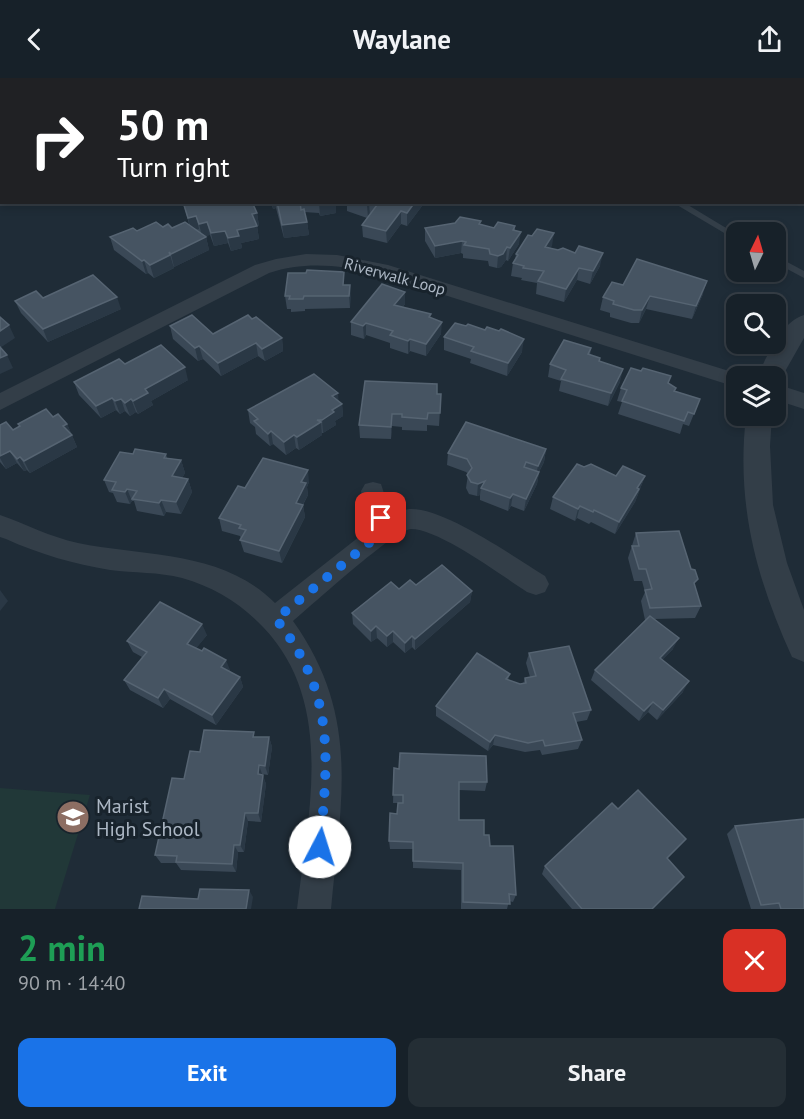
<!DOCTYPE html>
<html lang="en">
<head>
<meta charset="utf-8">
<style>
	:root { --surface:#172129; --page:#242e35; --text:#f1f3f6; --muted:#9ea3a8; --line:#363e46; --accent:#1a73e8 }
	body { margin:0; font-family:"PT Sans",sans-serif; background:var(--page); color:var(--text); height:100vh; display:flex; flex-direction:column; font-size:22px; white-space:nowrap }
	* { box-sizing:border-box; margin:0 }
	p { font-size:20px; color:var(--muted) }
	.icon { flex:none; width:33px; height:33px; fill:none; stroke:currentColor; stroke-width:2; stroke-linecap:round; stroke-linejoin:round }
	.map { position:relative; height:831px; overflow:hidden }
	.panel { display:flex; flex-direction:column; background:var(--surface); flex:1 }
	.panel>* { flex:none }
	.guide { position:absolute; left:0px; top:0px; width:804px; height:126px; box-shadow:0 3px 9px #0003,0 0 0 2px var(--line); background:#202124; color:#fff; overflow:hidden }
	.needle { width:39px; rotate:5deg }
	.fabs { position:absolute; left:726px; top:144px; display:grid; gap:12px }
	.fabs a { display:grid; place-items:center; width:60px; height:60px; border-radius:12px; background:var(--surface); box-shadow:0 3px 9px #0003,0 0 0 2px var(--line); font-size:30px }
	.pin { position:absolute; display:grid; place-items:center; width:51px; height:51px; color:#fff; margin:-26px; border-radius:12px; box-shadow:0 3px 9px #0006 }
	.me { position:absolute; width:66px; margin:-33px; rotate:5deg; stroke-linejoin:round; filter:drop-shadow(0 0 4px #0008) }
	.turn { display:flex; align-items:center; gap:21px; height:126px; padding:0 18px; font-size:27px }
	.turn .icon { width:78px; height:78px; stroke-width:2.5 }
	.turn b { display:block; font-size:42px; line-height:51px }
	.round { display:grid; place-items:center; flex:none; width:63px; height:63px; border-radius:12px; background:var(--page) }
	.head { display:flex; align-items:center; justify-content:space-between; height:102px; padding:0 18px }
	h1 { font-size:36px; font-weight:700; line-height:45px; color:#1e9e55 }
	.button { display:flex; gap:12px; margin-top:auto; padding:12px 18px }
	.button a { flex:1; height:69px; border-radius:12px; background:var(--accent); color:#fff; font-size:24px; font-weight:700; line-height:69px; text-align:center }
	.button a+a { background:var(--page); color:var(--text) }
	header { display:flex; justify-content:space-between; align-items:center; height:78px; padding:0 18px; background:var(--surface); font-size:27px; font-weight:700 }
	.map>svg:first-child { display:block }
</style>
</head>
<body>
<header><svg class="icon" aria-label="back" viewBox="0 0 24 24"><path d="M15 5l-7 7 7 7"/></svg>Waylane<svg class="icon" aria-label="share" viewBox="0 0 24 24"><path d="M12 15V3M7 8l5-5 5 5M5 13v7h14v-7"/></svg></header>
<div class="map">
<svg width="804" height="831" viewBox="0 0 804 831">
	<rect width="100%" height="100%" fill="#1f2c37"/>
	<polygon fill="#213838" points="0,710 90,717 55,831 0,831"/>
	<polygon fill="#132434" points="0,0 544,0 2,2 0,83"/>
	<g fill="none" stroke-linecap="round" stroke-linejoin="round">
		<g fill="#333e48" fill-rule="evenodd">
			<polygon points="672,124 683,124 736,156 736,162"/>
			<polygon points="776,178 804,193 804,200 776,185"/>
		</g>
		<g fill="#333e48" fill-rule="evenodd">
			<path d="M306,176L337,177L388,187L745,298H736V309L375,195C340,187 304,183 269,195L0,332V315L255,187L276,181Z"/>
			<polygon points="776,306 804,315 804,331 776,322"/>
			<path d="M373,404L381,406L391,437C397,435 403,432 409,431C444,429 514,479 545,498L549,506L545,514L536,517L527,514C501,497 439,451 411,451C395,451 310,529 293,543C361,638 341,723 331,831H297C308,737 336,625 263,549C240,525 214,509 182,500C159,494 134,495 110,492C74,486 39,476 6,461L0,459V437C26,446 50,459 78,465C146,479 222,472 275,525L369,451L361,413L365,406Z"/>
		</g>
		<g fill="#333e48" fill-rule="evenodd">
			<path d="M804,237V260L779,304L776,305V298H758C766,279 782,243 804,237Z"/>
			<path d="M746,338H772L770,368L773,427L787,485L804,532V584L792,579C756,500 736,426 746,338Z"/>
		</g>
	</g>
	<g fill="#3a4856">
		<polygon points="183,124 257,135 259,148 257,148 259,161 241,165 242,170 231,173 228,165 214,168 210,157 204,158 206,159 209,172 174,189 173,188 174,190 154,200 148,195 146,196 114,172 110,159 137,153 163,149 172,150 189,146"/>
		<polygon points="271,124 339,124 339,128 336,128 336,135 320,138 319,135 304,134 307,144 309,157 284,160 276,130 273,131"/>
		<polygon points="347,124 422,124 422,128 407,148 401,146 387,165 363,159 362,147 367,140 347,133"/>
		<polygon points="481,147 494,150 515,148 515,152 519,166 508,183 506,182 501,189 497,190 489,188 488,183 463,180 463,176 461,175 435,180 425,163 425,150"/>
		<polygon points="554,155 550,170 600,188 590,206 577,202 564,224 536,216 537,205 521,202 522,200 511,198 513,185 515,182 516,176 532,158"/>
		<polygon points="345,207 350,207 350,230 305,231 305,233 291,234 291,231 287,231 285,218"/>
		<polygon points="623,207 703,216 692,241 646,231 639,245 631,245 610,239 610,235 600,232 603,219"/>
		<polygon points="405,214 405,226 403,229 431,240 441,256 426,278 410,273 408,276 390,270 390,265 366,257 364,261 351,257 351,244"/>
		<polygon points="43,220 121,231 48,264 21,235 15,223"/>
		<polygon points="252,241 282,260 283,273 265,283 258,278 221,298 203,281 198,283 173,261 170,248 213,256"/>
		<polygon points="444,259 522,274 507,298 470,285 471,281 444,272"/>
		<polygon points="591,270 590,277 599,284 620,304 608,328 559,313 561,303 548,299 550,286"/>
		<polygon points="125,286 188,302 151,323 153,327 138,336 136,334 130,338 125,333 120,336 116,332 101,340 79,317 74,304"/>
		<polygon points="668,305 675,313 700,321 689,348 683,346 680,356 618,336 622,324 617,323 621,310"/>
		<polygon points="437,316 441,316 439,348 427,347 427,353 402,352 402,349 392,348 391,361 360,360 359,347"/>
		<polygon points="338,323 342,326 343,338 335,343 336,347 323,355 322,355 322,357 299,372 296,370 286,377 273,366 270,368 256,356 255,349 250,345 248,332"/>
		<polygon points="53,339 67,346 77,369 30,395 27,392 24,393 17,385 6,391 0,384 0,347 13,352 20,349 18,346"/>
		<polygon points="546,371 544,384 539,394 537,406 524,433 511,428 508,433 480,422 480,417 477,418 469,416 466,410 468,396 466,394 447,387 448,375"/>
		<polygon points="133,376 166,376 167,380 181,382 185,395 182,400 188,401 192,414 181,436 166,434 164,438 137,433 134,423 132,423 130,426 117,424 113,415 109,414 104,402"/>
		<polygon points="584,389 616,398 645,398 635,424 615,456 591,444 589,446 577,440 575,443 550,431 553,419"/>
		<polygon points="309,404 307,409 308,417 303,427 305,439 282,485 244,474 240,462 241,461 240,458 222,453 219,440 245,410"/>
		<polygon points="636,455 695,508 701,528 695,540 654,541 673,571 662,582 683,614 657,642 648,634 639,643 591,602 595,592 646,542 645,542 641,523 645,514 642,503 634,503 628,480"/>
		<polygon points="416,507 472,513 470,524 415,572 412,569 405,575 393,564 387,569 377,560 371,564 353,546 352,535 399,511"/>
		<polygon points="207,557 196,570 230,592 229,593 240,599 243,609 216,647 170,621 163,630 130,612 124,602 142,579 133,574 127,563"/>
		<polygon points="529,575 591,632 587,642 576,644 582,662 578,671 542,677 540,672 525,674 493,667 488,673 436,638 436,628 510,596 508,602 520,606 523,606 525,600 530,599 526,585"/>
		<polygon points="255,659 269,659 272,669 268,697 262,696 266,706 261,744 248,743 244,774 238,774 236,794 181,792 176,785 161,785 155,777 184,701 200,674"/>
		<polygon points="394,690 487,704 485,713 459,712 459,742 484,757 516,817 513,824 509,823 507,831 461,831 461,792 413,790 413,771 390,771 389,763 397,736 398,725 393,725"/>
		<polygon points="618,731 686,761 667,781 652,831 572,831 542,796 545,788"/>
		<polygon points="735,748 804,831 751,831 727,756"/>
	</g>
	<g fill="#2a3845">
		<polygon points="272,124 276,124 276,130 273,131"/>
		<polygon points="339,124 339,128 336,128 336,135 320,138 319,125"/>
		<polygon points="415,124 422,124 422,128 407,148 407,135"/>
		<polygon points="369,125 370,138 368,140 367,127"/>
		<polygon points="401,133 401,146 387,165 386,153"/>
		<polygon points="257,135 259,148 254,148 252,136"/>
		<polygon points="196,138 199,151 191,153 188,140"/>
		<polygon points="207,144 210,157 202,158 199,146"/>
		<polygon points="307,144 309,157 284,160 282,147"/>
		<polygon points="257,148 259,161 241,165 242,170 231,173 228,160 237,152"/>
		<polygon points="225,153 228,165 214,168 211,155"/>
		<polygon points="521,154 519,166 508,183 510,170"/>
		<polygon points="554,155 552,168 543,181 545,169"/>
		<polygon points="206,159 209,172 174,189 171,176"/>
		<polygon points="462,163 461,175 435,180 435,168"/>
		<polygon points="507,169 506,182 501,189 497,190 498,178"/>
		<polygon points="603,175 600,188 590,206 593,193"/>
		<polygon points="170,177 174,190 154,200 150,187"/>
		<polygon points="144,182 148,195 146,196 142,183"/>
		<polygon points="579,190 577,202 564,224 566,211"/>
		<polygon points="707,203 703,216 692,241 696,228"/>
		<polygon points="350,207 351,220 350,230 349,218"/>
		<polygon points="405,214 405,226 394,240 394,227"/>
		<polygon points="650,218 646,231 639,245 642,232"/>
		<polygon points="117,219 121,231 48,264 43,251"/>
		<polygon points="442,244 441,256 426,278 426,266"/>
		<polygon points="366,245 366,257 364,261 363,248"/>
		<polygon points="9,247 15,260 0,270 0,253"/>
		<polygon points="282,260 283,273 265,283 262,271"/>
		<polygon points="410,261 410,273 408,276 408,263"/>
		<polygon points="524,261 522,274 507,298 508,285"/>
		<polygon points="256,265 258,278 221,298 218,285"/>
		<polygon points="199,268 203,281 198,283 195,270"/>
		<polygon points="7,277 13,290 0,296 0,280"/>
		<polygon points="185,289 188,302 151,323 153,327 138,336 133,323 145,311"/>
		<polygon points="623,291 620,304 608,328 611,315"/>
		<polygon points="338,315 339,328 332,318"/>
		<polygon points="112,320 116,332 101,340 96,328"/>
		<polygon points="121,321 125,333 120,336 115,323"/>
		<polygon points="131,321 136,334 130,338 125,325"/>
		<polygon points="342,326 343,338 335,343 336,347 323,355 322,342 332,332"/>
		<polygon points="392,336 392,348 391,361 391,349"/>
		<polygon points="321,344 322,357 299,372 297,359"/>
		<polygon points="67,346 77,369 30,395 24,383 63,348"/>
		<polygon points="271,353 273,366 270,368 268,356"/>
		<polygon points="294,357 296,370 286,377 284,364"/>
		<polygon points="546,371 544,384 535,401 538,388"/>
		<polygon points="10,373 17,385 6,391 0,380 0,378"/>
		<polygon points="20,379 27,392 24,393 17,381"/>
		<polygon points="181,382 185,395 176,411 172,398"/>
		<polygon points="308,392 309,404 307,409 308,417 297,437 296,425 301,404"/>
		<polygon points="539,394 537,406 524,433 526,421"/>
		<polygon points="645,398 635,424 615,456 619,444 637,410"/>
		<polygon points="188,401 192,414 181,436 176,424"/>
		<polygon points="485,403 481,410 480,417 477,418 478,406"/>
		<polygon points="127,411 132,423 130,426 125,414"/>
		<polygon points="513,416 511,428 508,433 510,420"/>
		<polygon points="161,422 166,434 164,438 159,425"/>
		<polygon points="303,427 305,439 282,485 279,473"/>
		<polygon points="580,428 577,440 575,443 578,431"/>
		<polygon points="0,512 8,523 0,533"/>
		<polygon points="472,513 470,524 415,572 415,561"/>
		<polygon points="202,546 207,557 191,577 187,566"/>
		<polygon points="376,548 377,560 371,564 371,553"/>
		<polygon points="393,553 393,564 387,569 387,558"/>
		<polygon points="412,558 412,569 405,575 405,565"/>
		<polygon points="679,560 673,571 654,591 660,580"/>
		<polygon points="226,582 230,592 225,599 221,589"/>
		<polygon points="240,599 243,609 216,647 212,637"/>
		<polygon points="689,603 683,614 657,642 663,632"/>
		<polygon points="164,611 170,621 163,630 158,620"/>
		<polygon points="653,624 648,634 639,643 644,633"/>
		<polygon points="495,657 493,667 488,673 490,664"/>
		<polygon points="269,659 272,669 268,697 265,688"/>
		<polygon points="259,687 262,696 258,696"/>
		<polygon points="263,697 266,706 261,744 258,735"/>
		<polygon points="245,735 248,743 244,774 240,767"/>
		<polygon points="234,767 238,774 236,794 232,786"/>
		<polygon points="249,812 253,819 251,831 246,831"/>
	</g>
	<g fill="#465462" stroke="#566472" stroke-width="1.5">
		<polygon points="183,124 252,124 257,135 252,136 257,148 237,152 239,158 228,160 225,153 211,155 207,144 199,146 196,138 188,140"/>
		<polygon points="277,124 300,124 301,132 304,131 307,144 282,147"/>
		<polygon points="358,124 415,124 407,135 401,133 386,153 362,147 377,127 369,125 367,127"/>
		<polygon points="460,139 481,143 479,146 494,150 498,144 515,148 513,152 521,154 510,170 507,169 503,176 498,178 490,176 489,171 464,167 466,164 462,163 435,168 425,150 455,145"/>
		<polygon points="156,144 163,149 168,146 172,150 185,144 206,159 171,176 169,174 170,177 150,187 144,182 142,183 110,159 133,150 137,153"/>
		<polygon points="537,151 554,155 545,169 558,172 563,170 575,175 579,168 603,175 593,193 579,190 566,211 538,203 544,193 523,190 524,188 513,185 518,177 516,176 528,157 532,158"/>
		<polygon points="637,181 707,203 696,228 650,218 642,232 634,232 613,226 614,223 603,219 612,204 623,207"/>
		<polygon points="307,192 344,194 343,207 350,207 349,218 304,218 303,221 289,221 290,218 285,218 288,195 306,195"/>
		<polygon points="93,197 117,219 43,251 15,223 36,213 43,220"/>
		<polygon points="382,206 405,214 394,227 431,236 429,239 442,244 426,266 410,261 408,263 390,257 393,253 366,245 363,248 351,244"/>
		<polygon points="192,237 213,256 248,237 252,241 256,239 282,260 262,271 256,265 218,285 199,268 195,270 170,248"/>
		<polygon points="0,239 9,247 0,253"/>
		<polygon points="455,245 466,248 468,246 485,252 487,249 499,253 501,251 524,261 508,285 471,273 474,269 444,259"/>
		<polygon points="564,262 591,270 588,276 600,280 599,283 623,291 611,315 561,301 566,292 550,286"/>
		<polygon points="161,267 185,289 145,311 148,315 133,323 131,321 125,325 121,321 115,323 112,320 96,328 74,304 119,281 125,286"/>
		<polygon points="0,269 7,277 0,280"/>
		<polygon points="631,290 641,293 643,290 671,298 668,305 676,310 674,313 700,321 694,336 688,334 684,343 622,323 627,312 621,310"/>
		<polygon points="314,296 338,315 332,318 342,326 332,332 334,334 322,342 317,342 321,344 297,359 294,357 284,364 271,353 268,356 254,343 258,341 248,332"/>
		<polygon points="365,303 437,306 437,316 441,316 440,335 428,335 427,341 402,339 402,336 392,336 391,349 359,347"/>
		<polygon points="46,331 53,339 58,336 67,346 63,348 72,357 24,383 20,379 17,381 10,373 0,378 0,347 6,344 13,352 20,348 18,346"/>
		<polygon points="466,344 546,371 538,388 526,384 524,389 539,394 526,421 513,416 510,420 481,410 485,403 478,406 471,404 467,397 472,390 467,381 448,375"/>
		<polygon points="135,371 166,376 164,380 181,382 172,398 188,401 176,424 161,422 159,425 132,421 137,413 127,411 125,414 112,412 116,404 104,402 120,374 133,376"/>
		<polygon points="263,380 308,392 301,404 306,405 296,425 303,427 279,473 240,462 246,452 239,450 241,447 219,440 238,408 245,410"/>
		<polygon points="577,386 584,389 591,386 616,398 623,388 645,398 637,410 639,411 619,444 594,432 593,434 580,428 578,431 553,419"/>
		<polygon points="679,453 691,491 695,492 698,501 694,505 701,528 650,530 645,512 652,511 646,491 639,491 632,468 639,468 636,455"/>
		<polygon points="442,487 472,513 415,561 412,558 405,565 393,553 387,558 376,548 371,553 352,535 391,504 399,511 410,502 416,507"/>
		<polygon points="160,524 202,546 187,566 202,573 204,570 226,582 221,589 240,599 212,637 164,611 158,620 124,602 147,574 127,563"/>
		<polygon points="650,538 679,560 660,580 689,603 663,632 653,624 644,633 595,592"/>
		<polygon points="569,568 591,632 573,635 582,662 545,668 543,662 528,665 495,657 490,664 436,628 477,575 510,596 506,601 520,606 526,605 525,600 536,598 529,575"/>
		<polygon points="204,652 254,654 253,659 269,659 265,688 259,687 258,696 263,697 258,735 245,735 240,767 234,767 232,786 176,784 177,778 155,777 172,700 184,701 190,673 200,674"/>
		<polygon points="400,675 486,678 487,704 459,704 459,742 484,742 484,757 489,757 490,768 513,768 516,817 509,816 510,826 463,824 463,785 413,783 413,764 389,763 390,735 397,736 398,725 403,725 403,717 393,717 394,690 399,691"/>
		<polygon points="638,712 686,761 667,780 684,799 652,831 582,831 545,788 612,725 618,731"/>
		<polygon points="804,741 804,831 781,831 779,825 761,827 735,748"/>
		<polygon points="200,811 249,812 246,831 139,831 142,818 198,821"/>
	</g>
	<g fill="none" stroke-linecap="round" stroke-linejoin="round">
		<path stroke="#1a73e8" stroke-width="10" stroke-dasharray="0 18" d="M320,769C328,679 336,616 276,541L381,455V440"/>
	</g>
	<defs>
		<g id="school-disc" transform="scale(1.725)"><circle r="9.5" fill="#8d6e63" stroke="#18232c"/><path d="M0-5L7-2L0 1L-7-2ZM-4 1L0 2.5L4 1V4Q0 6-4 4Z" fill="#fff"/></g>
	</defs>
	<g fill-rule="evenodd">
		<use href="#school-disc" x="73" y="739"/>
	</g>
	<g text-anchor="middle" stroke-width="6" stroke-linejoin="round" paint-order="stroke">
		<g font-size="16" fill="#adb8c5" stroke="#18232c">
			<text transform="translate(395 198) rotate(15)" y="6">Riverwalk Loop</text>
		</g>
		<g font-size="20" fill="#adb8c5" stroke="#18232c" text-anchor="start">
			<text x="96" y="735">Marist<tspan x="96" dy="23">High School</tspan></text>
		</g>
	</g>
</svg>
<div class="fabs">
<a><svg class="needle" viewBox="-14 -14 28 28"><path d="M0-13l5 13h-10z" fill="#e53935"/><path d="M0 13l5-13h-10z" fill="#9ea3a8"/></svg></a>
<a><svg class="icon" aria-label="search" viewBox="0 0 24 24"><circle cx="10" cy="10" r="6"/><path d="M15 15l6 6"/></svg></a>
<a><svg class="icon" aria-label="layers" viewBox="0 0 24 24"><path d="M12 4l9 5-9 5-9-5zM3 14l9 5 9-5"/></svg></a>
</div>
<div class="pin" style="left:381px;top:440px;background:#d93025"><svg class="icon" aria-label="arrive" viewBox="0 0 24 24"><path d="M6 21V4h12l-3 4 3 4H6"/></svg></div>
<svg class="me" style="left:320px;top:769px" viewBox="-20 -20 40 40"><circle r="19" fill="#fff"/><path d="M0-13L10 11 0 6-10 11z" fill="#1a73e8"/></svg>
<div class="guide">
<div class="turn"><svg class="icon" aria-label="right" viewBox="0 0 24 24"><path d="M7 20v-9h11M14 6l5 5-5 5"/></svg><div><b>50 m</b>Turn right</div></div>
</div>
</div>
<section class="panel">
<div class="head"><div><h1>2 min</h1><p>90 m · 14:40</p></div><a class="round" style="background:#d93025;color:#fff"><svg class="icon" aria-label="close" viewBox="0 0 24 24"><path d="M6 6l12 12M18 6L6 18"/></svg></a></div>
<div class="button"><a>Exit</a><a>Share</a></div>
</section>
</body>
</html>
